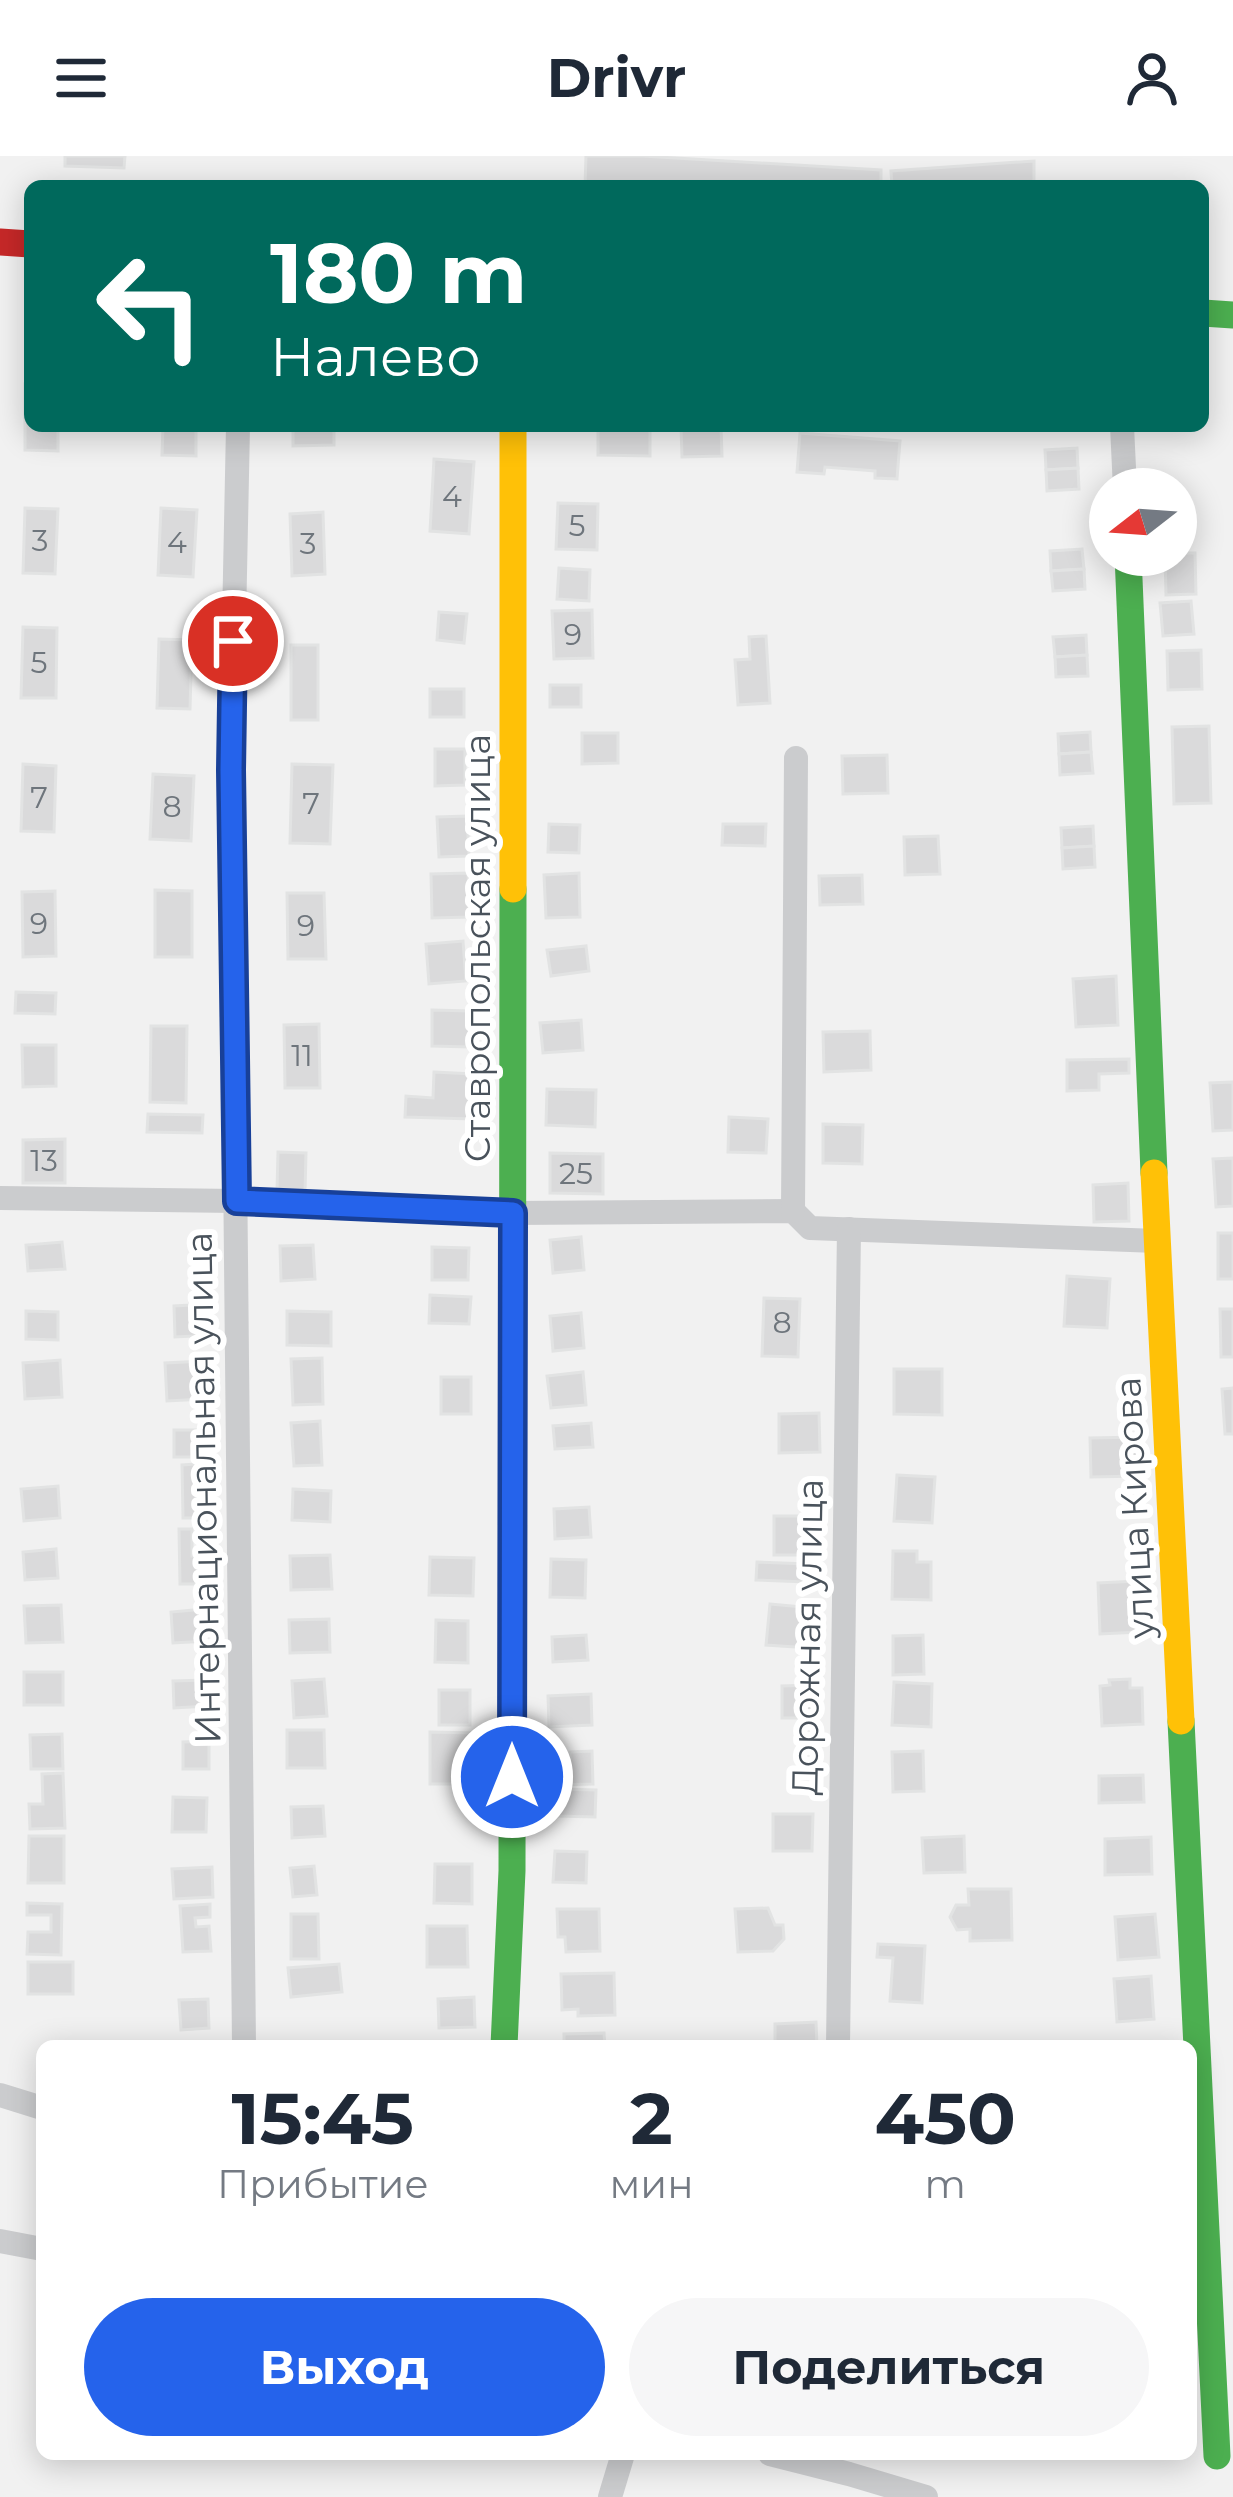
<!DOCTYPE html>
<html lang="ru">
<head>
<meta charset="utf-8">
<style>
	:root { --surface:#fff; --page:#f6f6f7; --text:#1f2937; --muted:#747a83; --accent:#2563eb }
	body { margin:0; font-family:Montserrat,sans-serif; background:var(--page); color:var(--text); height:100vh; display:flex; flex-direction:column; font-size:45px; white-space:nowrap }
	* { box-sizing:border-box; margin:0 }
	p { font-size:39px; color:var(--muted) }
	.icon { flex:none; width:66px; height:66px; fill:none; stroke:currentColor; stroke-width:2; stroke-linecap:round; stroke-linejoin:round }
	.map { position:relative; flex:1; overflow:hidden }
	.panel { position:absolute; left:36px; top:1884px; width:1161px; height:420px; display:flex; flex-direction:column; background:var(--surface); border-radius:18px; box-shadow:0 6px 30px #0003 }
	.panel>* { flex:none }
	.guide { position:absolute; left:24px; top:24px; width:1185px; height:252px; border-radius:18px; box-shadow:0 6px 30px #0003; background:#00695c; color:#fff; overflow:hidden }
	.needle { width:78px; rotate:253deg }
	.buttons { position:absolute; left:1089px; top:312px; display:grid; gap:24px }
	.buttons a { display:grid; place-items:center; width:108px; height:108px; border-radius:50%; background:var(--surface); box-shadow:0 6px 30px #0003; font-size:60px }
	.pin { position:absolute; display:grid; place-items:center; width:102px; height:102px; color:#fff; margin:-51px; border:6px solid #fff; border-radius:50%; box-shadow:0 3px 12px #0007 }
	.me { position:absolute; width:132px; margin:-66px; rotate:0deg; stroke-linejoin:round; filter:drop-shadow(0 0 9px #0008) }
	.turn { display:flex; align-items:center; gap:42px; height:252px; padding:0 48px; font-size:54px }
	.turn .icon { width:156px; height:156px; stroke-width:2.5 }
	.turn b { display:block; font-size:84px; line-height:102px }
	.eta { display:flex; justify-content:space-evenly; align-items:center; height:204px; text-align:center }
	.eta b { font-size:72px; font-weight:700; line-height:84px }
	.primary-button { display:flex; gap:24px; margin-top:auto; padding:24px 48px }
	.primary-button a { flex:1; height:138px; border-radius:72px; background:var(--accent); color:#fff; font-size:48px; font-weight:700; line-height:138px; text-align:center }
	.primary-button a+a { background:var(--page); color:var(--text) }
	header { display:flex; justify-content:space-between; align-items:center; height:156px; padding:0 48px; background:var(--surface); font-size:54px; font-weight:700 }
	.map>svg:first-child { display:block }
</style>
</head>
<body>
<header><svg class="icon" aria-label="menu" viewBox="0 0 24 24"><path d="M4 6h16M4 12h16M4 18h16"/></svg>Drivr<svg class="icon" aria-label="person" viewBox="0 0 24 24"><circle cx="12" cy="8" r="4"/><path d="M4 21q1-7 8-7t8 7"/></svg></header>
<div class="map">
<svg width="1233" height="2341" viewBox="0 0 1233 2341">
	<rect width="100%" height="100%" fill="#f1f1f1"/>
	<g fill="#dadadb" stroke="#e2e3e3" stroke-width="3">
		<polygon points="65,0 125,0 124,12 65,10"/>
		<polygon points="586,0 642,0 881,14 881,30 585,30"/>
		<polygon points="1034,5 1034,30 892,30 891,15"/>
		<polygon points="25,228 30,228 30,270 58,270 58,295 25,294"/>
		<polygon points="163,270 196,270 196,300 162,299"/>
		<polygon points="293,270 334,270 334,289 293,290"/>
		<polygon points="598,270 650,270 650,300 598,299"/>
		<polygon points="681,270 721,270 722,300 682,301"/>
		<polygon points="800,277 900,285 897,323 875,322 875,315 825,311 824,318 797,316"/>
		<polygon points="1077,292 1078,312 1046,314 1045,294"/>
		<polygon points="434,303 474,306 469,378 430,375"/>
		<polygon points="1078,312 1079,333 1047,335 1046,314"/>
		<polygon points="558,347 598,348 597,394 556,393"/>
		<polygon points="25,352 58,353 55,418 23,417"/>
		<polygon points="161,352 197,354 193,421 158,419"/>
		<polygon points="323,356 325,418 292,420 290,358"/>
		<polygon points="1082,393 1084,413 1051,415 1050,395"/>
		<polygon points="1176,397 1195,397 1196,438 1166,439 1165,399"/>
		<polygon points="559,412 590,414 589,445 557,443"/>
		<polygon points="1084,413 1085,433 1053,435 1051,415"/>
		<polygon points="1191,445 1194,478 1163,480 1160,447"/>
		<polygon points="592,454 593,502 554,503 552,455"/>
		<polygon points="439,456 467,458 464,487 437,484"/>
		<polygon points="23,471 57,472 56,542 21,542"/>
		<polygon points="1086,479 1087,499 1055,501 1053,481"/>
		<polygon points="766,480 770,547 738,549 735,504 750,503 749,481"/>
		<polygon points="159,483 192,484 190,553 157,552"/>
		<rect x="291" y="489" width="27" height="75"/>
		<polygon points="1201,494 1202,533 1168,534 1167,495"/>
		<polygon points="1087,499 1088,520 1056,521 1055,501"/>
		<rect x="550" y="529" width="31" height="22"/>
		<rect x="430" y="533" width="34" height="28"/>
		<polygon points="1209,570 1211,647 1174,648 1172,571"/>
		<polygon points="1090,576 1091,596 1059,598 1058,578"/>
		<polygon points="582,577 618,577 618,607 582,608"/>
		<polygon points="435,593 465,593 465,629 435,630"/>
		<polygon points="1091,596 1093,617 1060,619 1059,598"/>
		<polygon points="887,599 888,637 843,638 842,600"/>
		<polygon points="23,608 56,610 54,676 21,675"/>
		<polygon points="292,608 333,609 330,688 290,687"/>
		<polygon points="153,618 194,620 191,685 150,683"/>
		<polygon points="467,660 469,700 439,701 437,661"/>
		<polygon points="549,668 580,669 579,697 548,696"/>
		<polygon points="723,668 766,668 765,690 722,689"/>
		<polygon points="1093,670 1094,690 1062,692 1061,672"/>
		<polygon points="938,680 940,718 905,719 904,681"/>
		<polygon points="1094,690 1095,711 1063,713 1062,692"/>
		<polygon points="468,717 470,761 432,762 431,718"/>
		<polygon points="579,717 580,761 546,762 544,719"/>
		<polygon points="862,719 863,748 820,749 819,720"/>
		<polygon points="155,734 192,735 192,801 155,801"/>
		<polygon points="55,735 56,800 23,801 22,736"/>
		<polygon points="287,737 324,737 326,803 288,803"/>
		<polygon points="463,785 466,825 429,828 426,788"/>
		<polygon points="586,790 589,815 551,820 547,794"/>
		<polygon points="1116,820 1118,869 1076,871 1073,823"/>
		<polygon points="16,836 56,837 55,858 15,857"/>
		<polygon points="432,854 470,855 470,891 432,890"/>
		<polygon points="581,864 583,894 543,897 540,867"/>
		<polygon points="319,868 320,932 285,932 284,869"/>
		<polygon points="151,870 187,870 186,947 150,946"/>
		<polygon points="870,875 871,914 824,916 823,876"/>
		<polygon points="22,889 56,889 56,930 23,931"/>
		<polygon points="1129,903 1129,917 1099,918 1099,934 1067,935 1067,904"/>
		<polygon points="434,916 473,918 472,963 405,961 406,940 433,942"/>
		<polygon points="1233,926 1233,974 1213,975 1210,927"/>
		<polygon points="547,933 596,934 595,971 546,969"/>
		<polygon points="148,958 203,959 202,977 147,976"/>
		<polygon points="729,961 768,963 766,997 728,996"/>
		<polygon points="823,968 863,969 862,1008 823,1007"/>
		<polygon points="65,983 65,1027 23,1027 23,984"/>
		<polygon points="278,996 306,997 305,1036 277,1035"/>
		<polygon points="550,997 603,998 603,1038 550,1037"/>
		<polygon points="1233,1002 1233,1050 1216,1051 1213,1003"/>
		<polygon points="1128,1027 1129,1065 1094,1066 1093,1029"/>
		<rect x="1218" y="1077" width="15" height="46"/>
		<polygon points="581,1081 584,1114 553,1117 550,1084"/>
		<polygon points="62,1086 65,1113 28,1115 26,1089"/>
		<polygon points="313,1089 315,1123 281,1125 280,1090"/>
		<polygon points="432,1091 469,1092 468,1124 432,1124"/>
		<polygon points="1067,1120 1110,1123 1107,1172 1064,1170"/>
		<polygon points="430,1139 471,1141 469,1168 429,1167"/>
		<polygon points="764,1142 800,1143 798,1201 762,1200"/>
		<polygon points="210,1148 212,1179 175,1181 174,1150"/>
		<polygon points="1220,1153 1233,1153 1233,1201 1221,1201"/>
		<polygon points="26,1155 58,1156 58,1184 26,1183"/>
		<polygon points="287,1155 331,1156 331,1190 287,1189"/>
		<polygon points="581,1157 584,1192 553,1195 550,1160"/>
		<polygon points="322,1202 323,1248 293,1249 291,1203"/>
		<polygon points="60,1204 62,1241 25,1243 23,1207"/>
		<polygon points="203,1205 204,1243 167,1245 165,1207"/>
		<polygon points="894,1213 942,1213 942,1259 894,1258"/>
		<polygon points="583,1216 586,1249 551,1252 547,1220"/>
		<rect x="441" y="1221" width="30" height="37"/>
		<polygon points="1233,1232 1233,1278 1225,1278 1222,1233"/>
		<polygon points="819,1257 820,1296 779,1297 779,1258"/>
		<polygon points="320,1265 322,1309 294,1310 291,1267"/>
		<polygon points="591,1267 593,1291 555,1293 553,1270"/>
		<rect x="174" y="1274" width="30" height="27"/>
		<polygon points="1139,1281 1140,1320 1091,1321 1090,1282"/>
		<polygon points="196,1308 197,1336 206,1336 206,1362 183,1362 182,1309"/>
		<polygon points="897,1319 935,1321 932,1367 894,1365"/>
		<polygon points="58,1330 60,1362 24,1365 21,1333"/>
		<polygon points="293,1333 331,1335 330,1366 292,1364"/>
		<polygon points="589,1351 591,1381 555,1383 554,1353"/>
		<rect x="774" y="1360" width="45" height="39"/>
		<polygon points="179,1373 192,1373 192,1400 206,1400 206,1428 180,1428"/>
		<polygon points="56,1393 58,1422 25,1424 23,1396"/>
		<polygon points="893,1395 917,1395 917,1406 931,1406 931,1444 892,1443"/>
		<polygon points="330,1399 332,1433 291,1434 290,1400"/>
		<polygon points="430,1401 474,1402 473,1440 429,1439"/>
		<polygon points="551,1403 586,1404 585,1442 550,1441"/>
		<polygon points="757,1406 807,1408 806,1426 756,1424"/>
		<polygon points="1137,1425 1139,1476 1100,1478 1098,1427"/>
		<polygon points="770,1448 814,1452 810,1492 766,1489"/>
		<polygon points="61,1449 63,1486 26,1487 24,1450"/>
		<polygon points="205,1453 207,1485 173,1487 171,1456"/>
		<polygon points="329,1463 330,1496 290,1497 289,1464"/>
		<polygon points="436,1464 468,1465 468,1507 435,1506"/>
		<polygon points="586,1479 588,1504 553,1506 552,1481"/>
		<polygon points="923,1479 924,1518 893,1519 893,1480"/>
		<rect x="24" y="1516" width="39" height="33"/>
		<polygon points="324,1523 327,1560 294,1562 292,1525"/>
		<polygon points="1130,1523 1130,1532 1142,1532 1143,1568 1102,1570 1100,1530 1110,1529 1109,1524"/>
		<polygon points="206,1524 208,1550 174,1552 173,1525"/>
		<polygon points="894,1526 932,1528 931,1571 892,1569"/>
		<polygon points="812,1529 812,1562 782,1562 782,1530"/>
		<rect x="439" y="1534" width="31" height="35"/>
		<polygon points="591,1538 592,1569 549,1571 548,1540"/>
		<polygon points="287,1574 324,1574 325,1612 287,1612"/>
		<polygon points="430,1576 479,1577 479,1628 430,1628"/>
		<polygon points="62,1578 63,1613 31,1613 30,1579"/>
		<polygon points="209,1585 209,1613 183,1613 183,1586"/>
		<polygon points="592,1595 593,1628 553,1629 553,1611 570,1610 570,1596"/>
		<polygon points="923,1595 924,1635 893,1636 892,1596"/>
		<polygon points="63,1617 65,1672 30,1673 29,1648 43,1648 42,1618"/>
		<polygon points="1143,1619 1144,1646 1099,1647 1099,1620"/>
		<polygon points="556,1633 596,1634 595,1661 555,1660"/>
		<polygon points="173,1641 207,1642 206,1676 172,1676"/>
		<polygon points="323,1650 325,1680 292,1682 291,1651"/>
		<polygon points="773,1658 813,1658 812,1695 773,1695"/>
		<polygon points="29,1680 64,1680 64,1727 28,1727"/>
		<polygon points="964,1680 965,1716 924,1717 922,1682"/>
		<polygon points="1151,1681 1152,1718 1105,1719 1105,1683"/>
		<polygon points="555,1695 587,1696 586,1727 553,1726"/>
		<polygon points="435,1708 472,1708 472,1748 434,1747"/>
		<polygon points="314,1710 317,1739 293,1741 290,1712"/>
		<polygon points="212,1711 213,1741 174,1743 172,1713"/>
		<polygon points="968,1733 1011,1733 1012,1784 970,1785 970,1773 957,1774 950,1761 956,1749 969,1749"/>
		<polygon points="27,1747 62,1748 61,1799 27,1798 28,1776 51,1776 51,1759 27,1759"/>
		<polygon points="210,1748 210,1761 195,1762 196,1771 209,1770 211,1795 183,1796 180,1750"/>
		<polygon points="768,1752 775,1769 783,1769 784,1783 773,1795 738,1796 735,1753"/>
		<polygon points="557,1753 599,1753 600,1795 566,1796 565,1781 558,1781"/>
		<polygon points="291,1758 318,1758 319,1803 291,1803"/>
		<polygon points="1155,1758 1159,1801 1118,1804 1115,1761"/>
		<polygon points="427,1770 467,1770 468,1811 427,1811"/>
		<polygon points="878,1788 925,1790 922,1847 890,1845 893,1802 877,1801"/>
		<rect x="28" y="1806" width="45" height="32"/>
		<polygon points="339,1808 342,1836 291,1841 288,1812"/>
		<polygon points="614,1817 615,1859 578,1860 578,1853 562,1854 561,1818"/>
		<polygon points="1151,1820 1154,1863 1117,1866 1114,1823"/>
		<polygon points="474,1841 475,1871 439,1872 438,1843"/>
		<polygon points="208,1843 209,1872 181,1874 179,1844"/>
		<polygon points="816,1866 817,1890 775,1890 775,1868"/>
		<polygon points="604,1877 605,1890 564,1890 564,1878"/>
	</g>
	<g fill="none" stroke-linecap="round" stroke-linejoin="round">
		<g stroke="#cbccce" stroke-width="24">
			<polyline points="238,270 231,614 244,1890"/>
			<polyline points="1122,270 1125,333"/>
			<polyline points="0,1042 237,1045 513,1057 793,1055 810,1072 1157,1085"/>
			<polyline points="793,1055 796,602"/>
			<polyline points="838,1890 849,1073"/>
			<polyline points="0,1939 42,1952"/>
			<polyline points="0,2085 42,2093"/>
			<polyline points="770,2298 849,2318 926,2341"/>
			<polyline points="610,2341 623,2298"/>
		</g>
		<g stroke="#4caf50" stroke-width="27">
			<polyline points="1203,157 1233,159"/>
			<polyline points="1128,399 1154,1017"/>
			<polyline points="1181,1565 1217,2300"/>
			<polyline points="504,1890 512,1715 513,733"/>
		</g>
		<g stroke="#ffc107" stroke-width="27">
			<polyline points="513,733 513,270"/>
			<polyline points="1154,1017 1181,1565"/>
		</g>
		<polyline stroke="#c62828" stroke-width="27" points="0,86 30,88"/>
	</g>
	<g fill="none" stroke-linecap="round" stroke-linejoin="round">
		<g stroke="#184099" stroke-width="30">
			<polyline id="route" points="233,485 231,614 237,1045 513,1057 512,1621"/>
		</g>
		<use href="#route" stroke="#2563eb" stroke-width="21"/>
	</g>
	<g text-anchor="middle" stroke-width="12" stroke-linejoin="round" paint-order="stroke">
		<g font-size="30" fill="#6e757c">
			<text x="452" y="351">4</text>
			<text x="577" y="380">5</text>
			<text x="40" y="395">3</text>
			<text x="177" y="397">4</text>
			<text x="308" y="398">3</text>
			<text x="573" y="489">9</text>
			<text x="39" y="517">5</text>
			<text x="39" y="652">7</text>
			<text x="311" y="658">7</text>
			<text x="172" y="661">8</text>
			<text x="39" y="778">9</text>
			<text x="306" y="780">9</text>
			<text x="302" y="910">11</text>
			<text x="44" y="1015">13</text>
			<text x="576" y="1028">25</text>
			<text x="782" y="1177">8</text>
		</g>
		<g font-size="36" fill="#49525b" stroke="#fff">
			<text transform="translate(477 792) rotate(-90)" y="13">Ставропольская улица</text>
			<text transform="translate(203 1332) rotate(-91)" y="13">Интернациональная улица</text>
			<text transform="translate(1134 1352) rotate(-93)" y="13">улица Кирова</text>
			<text transform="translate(807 1481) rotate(-89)" y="13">Дорожная улица</text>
		</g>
	</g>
</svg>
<div class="buttons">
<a><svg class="needle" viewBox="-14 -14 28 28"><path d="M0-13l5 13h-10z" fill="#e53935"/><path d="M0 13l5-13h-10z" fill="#747a83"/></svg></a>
</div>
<div class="pin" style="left:233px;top:485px;background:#d93025"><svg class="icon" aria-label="arrive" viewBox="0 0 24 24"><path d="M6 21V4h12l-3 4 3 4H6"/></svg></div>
<svg class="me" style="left:512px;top:1621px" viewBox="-20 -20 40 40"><circle r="17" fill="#2563eb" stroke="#fff" stroke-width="3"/><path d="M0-11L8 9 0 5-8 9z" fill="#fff"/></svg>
<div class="guide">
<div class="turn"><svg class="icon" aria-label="left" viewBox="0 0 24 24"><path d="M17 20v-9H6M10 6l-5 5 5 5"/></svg><div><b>180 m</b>Налево</div></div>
</div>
<section class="panel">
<div class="eta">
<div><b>15:45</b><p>Прибытие</p></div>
<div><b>2</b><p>мин</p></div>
<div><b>450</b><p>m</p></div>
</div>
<div class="primary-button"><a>Выход</a><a>Поделиться</a></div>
</section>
</div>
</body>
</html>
